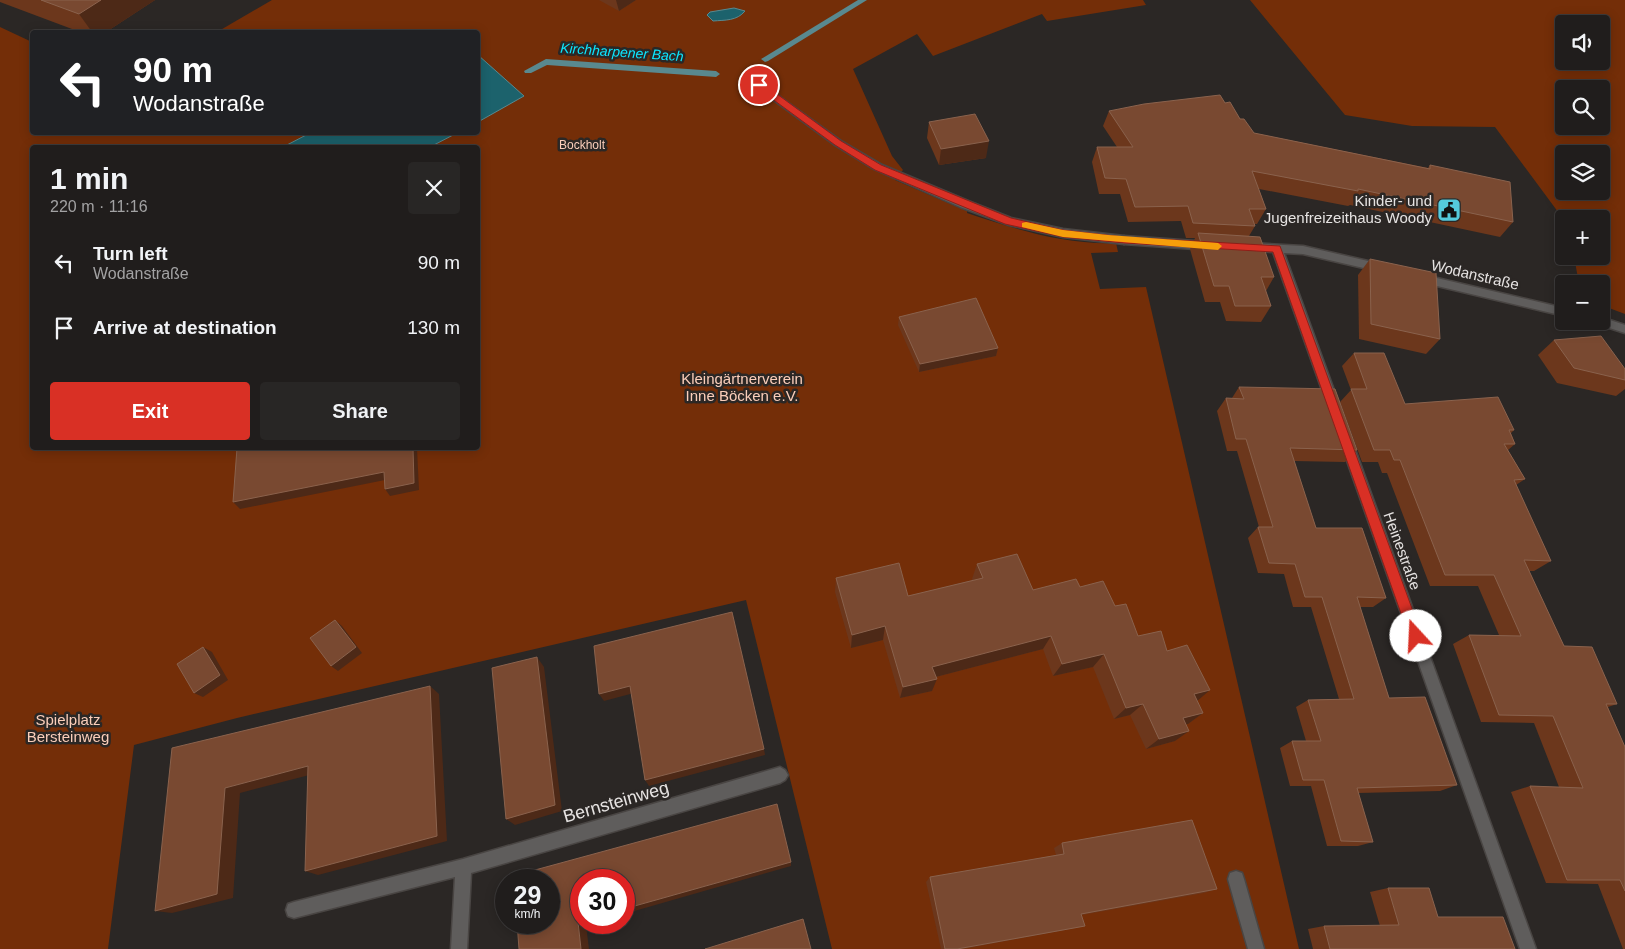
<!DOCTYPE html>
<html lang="en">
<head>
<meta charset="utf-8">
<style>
	:root { --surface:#201d1c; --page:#282625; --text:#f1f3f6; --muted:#a2a2a3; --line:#3d3b3b; --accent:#d93025 }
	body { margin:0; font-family:Arial,sans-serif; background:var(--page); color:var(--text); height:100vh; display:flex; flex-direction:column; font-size:19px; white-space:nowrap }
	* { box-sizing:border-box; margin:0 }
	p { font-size:16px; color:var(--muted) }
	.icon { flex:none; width:28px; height:28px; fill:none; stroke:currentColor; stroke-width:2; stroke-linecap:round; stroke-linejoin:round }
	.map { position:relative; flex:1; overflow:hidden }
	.drawer { position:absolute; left:30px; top:145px; width:450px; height:305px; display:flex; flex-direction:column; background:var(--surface); border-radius:5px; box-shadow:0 2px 12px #0003,0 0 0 1px var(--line) }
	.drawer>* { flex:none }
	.banner { position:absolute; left:30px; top:30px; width:450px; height:105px; border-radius:5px; box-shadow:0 2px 12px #0003,0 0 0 1px var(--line); background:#202124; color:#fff; overflow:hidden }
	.buttons { position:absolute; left:1555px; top:15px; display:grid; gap:10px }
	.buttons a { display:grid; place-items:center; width:55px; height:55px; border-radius:5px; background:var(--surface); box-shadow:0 2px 12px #0003,0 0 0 1px var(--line); font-size:25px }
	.speed { position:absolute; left:495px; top:869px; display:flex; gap:10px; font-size:25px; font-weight:700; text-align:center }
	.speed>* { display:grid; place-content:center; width:65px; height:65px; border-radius:50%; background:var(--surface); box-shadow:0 2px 12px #0003,0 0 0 1px var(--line); line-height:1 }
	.speed small { font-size:12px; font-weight:400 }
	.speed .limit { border:8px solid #d22; background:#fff; color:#111 }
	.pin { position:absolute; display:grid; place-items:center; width:42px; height:42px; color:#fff; margin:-21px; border:2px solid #fff; border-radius:50%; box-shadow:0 1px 5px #0007 }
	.me { position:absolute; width:55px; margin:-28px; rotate:340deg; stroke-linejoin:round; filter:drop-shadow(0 0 4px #0008) }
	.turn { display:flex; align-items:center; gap:18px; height:105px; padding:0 20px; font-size:22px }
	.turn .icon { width:65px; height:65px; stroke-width:2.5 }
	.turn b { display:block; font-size:35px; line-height:42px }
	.round { display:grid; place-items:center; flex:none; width:52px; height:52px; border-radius:5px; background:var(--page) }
	.headline { display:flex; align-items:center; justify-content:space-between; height:85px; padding:0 20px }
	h1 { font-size:30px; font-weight:700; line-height:38px }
	.cta { display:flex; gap:10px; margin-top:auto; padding:10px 20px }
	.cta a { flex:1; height:58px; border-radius:5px; background:var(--accent); color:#fff; font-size:20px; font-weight:700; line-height:58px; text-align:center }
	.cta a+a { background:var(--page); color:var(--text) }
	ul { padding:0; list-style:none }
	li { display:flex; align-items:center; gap:15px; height:65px; padding:0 20px }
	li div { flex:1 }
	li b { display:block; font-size:19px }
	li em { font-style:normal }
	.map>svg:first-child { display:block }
</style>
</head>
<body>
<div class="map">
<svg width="1625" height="949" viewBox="0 0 1625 949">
	<rect width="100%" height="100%" fill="#2b2725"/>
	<g fill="#742e08" fill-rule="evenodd">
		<path d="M272,0H1143L1146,5L1047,21L1042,14L933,56L917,34L853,69L892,156L903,170L895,180L967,211V213C1015,229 1065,245 1116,243L1118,252L1091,253L1100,289L1146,287L1299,949H832L746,600L237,718L134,745L108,949H0V27L32,42V132H478V32H217ZM32,148H478V448H32Z"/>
		<path d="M1250,0H1625V314L1601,305V284H1579L1574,256H1601V219H1564V220L1495,127L1412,126L1345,115ZM1564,24H1601V61H1564ZM1564,89H1601V126H1564ZM1564,154H1601V191H1564Z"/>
	</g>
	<g fill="#1c626c" stroke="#59898f">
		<path d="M734,8L745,11C737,21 725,20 713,21L707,15L710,12Z"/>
		<polygon points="478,55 524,96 478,122"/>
		<polygon points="312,132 457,132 457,133 430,147 283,147"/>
	</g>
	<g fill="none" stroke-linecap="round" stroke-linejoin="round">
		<g fill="#59898f" fill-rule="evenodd">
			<polygon points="858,0 867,0 768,61 765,62 761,59"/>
			<polygon points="546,59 716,71 720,74 716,77 547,65 531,73 525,73 524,71"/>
		</g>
		<g stroke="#494543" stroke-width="3">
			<g id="lane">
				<polygon points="759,82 841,141 882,165 968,201 1011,218 1063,229 1124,236 1129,240 1124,244 1063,237 1009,225 960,207 874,169 835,145 756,87 756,83"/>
				<polygon points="1236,871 1242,873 1244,879 1264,949 1248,949 1228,879 1230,873"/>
			</g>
		</g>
		<g stroke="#494543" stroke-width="3">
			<g id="street">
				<polygon points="1124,236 1209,242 1214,246 1209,250 1124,244 1119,240"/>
				<polygon points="1249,243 1303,246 1381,264 1386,268 1381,272 1303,254 1284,253 1339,404 1337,407 1329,407 1327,404 1273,252 1245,250 1244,247 1245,244"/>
				<polygon points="1420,274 1564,308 1564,316 1416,281 1415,278"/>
				<polygon points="1601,317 1625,325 1625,333 1597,324 1596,321 1601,321"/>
				<polygon points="1346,436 1350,437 1352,441 1536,949 1520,949 1340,441 1342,437"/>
				<polygon points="780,767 785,770 788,775 785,780 780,783 471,873 467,949 451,949 455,877 294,918 288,916 286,910 288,904 294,902 463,859"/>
			</g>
		</g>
		<use href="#lane" fill="#5f5d5c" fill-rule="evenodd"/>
		<use href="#street" fill="#5f5d5c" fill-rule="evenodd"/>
	</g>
	<g fill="#6c371c">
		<polygon points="0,0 155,0 106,32 80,32 0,2"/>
		<polygon points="599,0 636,0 619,11"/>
		<polygon points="1225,103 1254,133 1428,168 1430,165 1513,222 1500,237 1350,205 1348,206 1259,189 1266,209 1257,224 1254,224 1255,226 1249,236 1274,277 1266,291 1271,306 1261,322 1226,321 1220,302 1205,302 1190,249 1195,238 1186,238 1181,221 1128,222 1120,194 1099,194 1092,162 1097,147 1117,147 1103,126 1109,111"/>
		<polygon points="929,122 986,158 939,165 927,138"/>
		<polygon points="1370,259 1440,339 1426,354 1359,339 1358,275"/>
		<polygon points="899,317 998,348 996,356 919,372 898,325"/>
		<polygon points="1554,340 1625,369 1625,389 1616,396 1557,383 1538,355"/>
		<polygon points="1354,353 1405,404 1514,430 1511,433 1515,444 1508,450 1525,479 1516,485 1551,561 1534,571 1529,571 1564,646 1617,704 1608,707 1625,747 1625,949 1623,949 1598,884 1546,883 1511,792 1530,786 1559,787 1534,723 1481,722 1453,644 1469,635 1499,635 1478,586 1430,586 1387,473 1382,473 1378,462 1362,462 1340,402 1351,390 1342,366"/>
		<polygon points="1239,387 1357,450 1345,462 1294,461 1316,528 1386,598 1373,607 1360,607 1389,698 1457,785 1440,791 1358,793 1373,842 1358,846 1327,846 1311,786 1290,786 1280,748 1292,741 1306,741 1296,707 1308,700 1339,699 1311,607 1293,607 1284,574 1258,573 1248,538 1258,527 1259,527 1237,451 1227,451 1217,411 1226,398 1232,398"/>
		<polygon points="977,564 1033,590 1080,587 1115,606 1138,636 1167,651 1197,701 1203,713 1188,724 1186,724 1175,741 1146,749 1130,715 1114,719 1093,667 1053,676 1043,649 936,677 932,691 900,698 883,640 851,648 835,592 836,578 908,596 972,580 972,579"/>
		<polygon points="1062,843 1217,889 1204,893 1082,915 1085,926 1076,928 963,949 941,949 926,882 930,877 1056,855 1054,848"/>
		<polygon points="1388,888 1438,917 1515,949 1313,949 1308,929 1324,926 1380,926 1370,892"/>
	</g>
	<g fill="#4d2917">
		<polygon points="101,0 155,0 106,32 92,32 79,14"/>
		<polygon points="616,0 636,0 619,11"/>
		<polygon points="989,141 986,158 939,165 941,149"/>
		<polygon points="998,348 996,356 919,372 920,364"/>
		<polygon points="413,448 417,448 419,490 390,496 385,489"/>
		<polygon points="384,472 390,479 240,509 233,502"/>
		<polygon points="335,620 342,626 362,653 338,671 331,666"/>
		<polygon points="885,626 883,640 851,648 852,635"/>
		<polygon points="1051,636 1043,649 928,679 932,667"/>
		<polygon points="203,647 212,652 228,680 203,697 194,693"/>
		<polygon points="1104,654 1093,667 1053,676 1062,664"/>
		<polygon points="537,657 544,667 562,811 515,825 506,819"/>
		<polygon points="937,679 932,691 900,698 903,687"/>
		<polygon points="430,686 439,694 447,841 318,875 305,871"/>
		<polygon points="630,686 634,693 604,701 599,694"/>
		<polygon points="1210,690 1196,702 1194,694"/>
		<polygon points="1143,704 1130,715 1114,719 1126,708"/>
		<polygon points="1203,713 1188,724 1169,729 1183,718"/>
		<polygon points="1189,731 1175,741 1146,749 1159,739"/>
		<polygon points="764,749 765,755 649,786 645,780"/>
		<polygon points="308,766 321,772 240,793 233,898 172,913 155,911 225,788"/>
		<polygon points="791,862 791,866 624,914 624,909"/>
		<polygon points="581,921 581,922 594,922 586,925 589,949 581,949 578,922"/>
	</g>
	<g fill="#794931" stroke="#8a624d">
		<polygon points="41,0 101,0 79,14"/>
		<polygon points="1220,95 1225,103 1230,102 1240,119 1244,119 1254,133 1430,169 1430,165 1510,182 1513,222 1358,189 1358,191 1252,171 1266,209 1249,209 1255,226 1193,223 1188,206 1135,207 1126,179 1105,178 1097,147 1133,147 1109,111 1144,104"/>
		<polygon points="975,114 989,141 941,149 929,122"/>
		<polygon points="1198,233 1260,237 1274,277 1261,277 1271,306 1235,306 1229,286 1214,286"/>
		<polygon points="1370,259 1436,273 1440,339 1371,324"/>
		<polygon points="976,298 998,348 920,364 899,317"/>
		<polygon points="1601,336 1625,369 1625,380 1574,368 1554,340"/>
		<polygon points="1354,353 1384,353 1405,404 1498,397 1514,430 1509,430 1515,444 1504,444 1525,479 1514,480 1551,561 1524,560 1564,646 1592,647 1617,704 1606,704 1625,747 1625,891 1620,880 1567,880 1530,786 1583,788 1553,716 1499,715 1469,635 1521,636 1494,575 1445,575 1400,460 1394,460 1390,450 1374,450 1351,389 1367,389"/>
		<polygon points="1239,387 1335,389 1357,450 1290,448 1316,528 1362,528 1386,598 1357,597 1389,698 1425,697 1457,785 1357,788 1373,842 1341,841 1324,780 1303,780 1292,741 1321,741 1308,700 1354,699 1322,597 1305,597 1295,564 1269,563 1258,527 1273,527 1246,439 1236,439 1226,398 1244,399"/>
		<polygon points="237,448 413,448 414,483 385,489 384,472 233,502"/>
		<polygon points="1017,554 1033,590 1076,579 1080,587 1103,581 1115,606 1126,604 1138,636 1161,631 1167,651 1187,645 1210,690 1194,694 1203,713 1183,718 1189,731 1159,739 1143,704 1126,708 1104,654 1062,664 1051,636 932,667 937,679 903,687 885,626 852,635 836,578 899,563 908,596 983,578 977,564"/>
		<polygon points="732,612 764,749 645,780 630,686 599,694 594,646"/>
		<polygon points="335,620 356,647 331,666 310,638"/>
		<polygon points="203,647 220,675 194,693 177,664"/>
		<polygon points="537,657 555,805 506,819 492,668"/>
		<polygon points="430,686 437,836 305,871 308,766 225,788 217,894 155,911 172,748"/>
		<polygon points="777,804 791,862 624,909 624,880 581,880 581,921 578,922 581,949 519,949 517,922 549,922 549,880 513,880 513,876"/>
		<polygon points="1192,820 1217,889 1081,914 1085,926 957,949 945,949 930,877 1064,854 1062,843"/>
		<polygon points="1388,888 1429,888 1438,917 1503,917 1515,949 1330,949 1324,926 1399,925"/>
		<polygon points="803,919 811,949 705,949"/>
	</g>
	<polygon fill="#d93025" stroke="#8d1f18" points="756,83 762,83 841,141 881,165 1011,218 1063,230 1124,237 1280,246 1422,636 1420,640 1416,642 1411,640 1409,636 1273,252 1124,243 1063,237 1005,224 875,170 835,145 756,87"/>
	<polygon fill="#f59e0b" points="1026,222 1063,230 1108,235 1218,243 1222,246 1218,250 1063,237 1022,227 1022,223"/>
	<defs>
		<g id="civic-square" transform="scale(1.25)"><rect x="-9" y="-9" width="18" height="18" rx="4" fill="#54cadc" stroke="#2b2725"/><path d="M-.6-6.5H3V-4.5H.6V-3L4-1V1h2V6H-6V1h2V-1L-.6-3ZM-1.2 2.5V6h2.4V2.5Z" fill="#111"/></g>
	</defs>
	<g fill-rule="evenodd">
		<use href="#civic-square" x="1449" y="210"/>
	</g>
	<g text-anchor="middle" stroke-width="5" stroke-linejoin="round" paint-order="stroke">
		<g font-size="12" fill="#fbceba" stroke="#2b2725">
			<text x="582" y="149">Bockholt</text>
		</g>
		<g font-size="14" font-style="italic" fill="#0ce6ff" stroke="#2b2725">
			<text transform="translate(622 52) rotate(4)" y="5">Kirchharpener Bach</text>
		</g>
		<g font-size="15" fill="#e6e3e2" stroke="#2b2725" text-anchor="end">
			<text x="1432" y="206">Kinder- und<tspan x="1432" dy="17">Jugenfreizeithaus Woody</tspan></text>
		</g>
		<g font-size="15" fill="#e6e3e2" stroke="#2b2725">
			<text transform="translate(1475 275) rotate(13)" y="5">Wodanstraße</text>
			<text transform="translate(1402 551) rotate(70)" y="5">Heinestraße</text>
		</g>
		<g font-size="15" fill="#fbceba" stroke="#2b2725">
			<text x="742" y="384">Kleingärtnerverein<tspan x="742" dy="17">Inne Böcken e.V.</tspan></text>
			<text x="68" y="725">Spielplatz<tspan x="68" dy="17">Bersteinweg</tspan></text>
		</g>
		<g font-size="18" fill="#e6e3e2" stroke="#2b2725">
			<text transform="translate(616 802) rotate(-16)" y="6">Bernsteinweg</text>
		</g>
	</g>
</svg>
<div class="buttons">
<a><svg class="icon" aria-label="sound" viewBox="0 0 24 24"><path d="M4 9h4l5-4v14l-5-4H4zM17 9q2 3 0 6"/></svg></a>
<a><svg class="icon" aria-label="search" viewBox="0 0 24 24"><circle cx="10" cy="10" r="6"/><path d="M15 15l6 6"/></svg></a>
<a><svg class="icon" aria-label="layers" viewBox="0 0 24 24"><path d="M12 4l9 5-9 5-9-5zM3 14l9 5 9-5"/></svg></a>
<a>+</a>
<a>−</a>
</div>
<div class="speed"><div>29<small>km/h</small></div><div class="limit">30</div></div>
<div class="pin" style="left:759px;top:85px;background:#d93025"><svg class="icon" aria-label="arrive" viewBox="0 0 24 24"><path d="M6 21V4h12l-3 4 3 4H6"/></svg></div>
<svg class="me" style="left:1416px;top:636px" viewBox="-20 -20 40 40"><circle r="19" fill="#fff"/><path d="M0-13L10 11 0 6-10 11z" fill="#d93025"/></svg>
<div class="banner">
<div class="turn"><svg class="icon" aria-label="left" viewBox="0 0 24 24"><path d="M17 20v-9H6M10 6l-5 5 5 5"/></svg><div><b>90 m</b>Wodanstraße</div></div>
</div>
<section class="drawer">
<div class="headline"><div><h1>1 min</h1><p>220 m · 11:16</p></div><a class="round"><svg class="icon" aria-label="close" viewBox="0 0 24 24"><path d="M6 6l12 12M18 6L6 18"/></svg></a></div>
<ul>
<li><svg class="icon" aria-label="left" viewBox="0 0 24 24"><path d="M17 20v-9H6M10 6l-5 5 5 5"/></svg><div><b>Turn left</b><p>Wodanstraße</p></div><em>90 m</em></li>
<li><svg class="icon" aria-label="arrive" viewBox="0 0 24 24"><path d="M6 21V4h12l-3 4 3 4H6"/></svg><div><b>Arrive at destination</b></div><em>130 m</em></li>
</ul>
<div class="cta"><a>Exit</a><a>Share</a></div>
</section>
</div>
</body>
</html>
